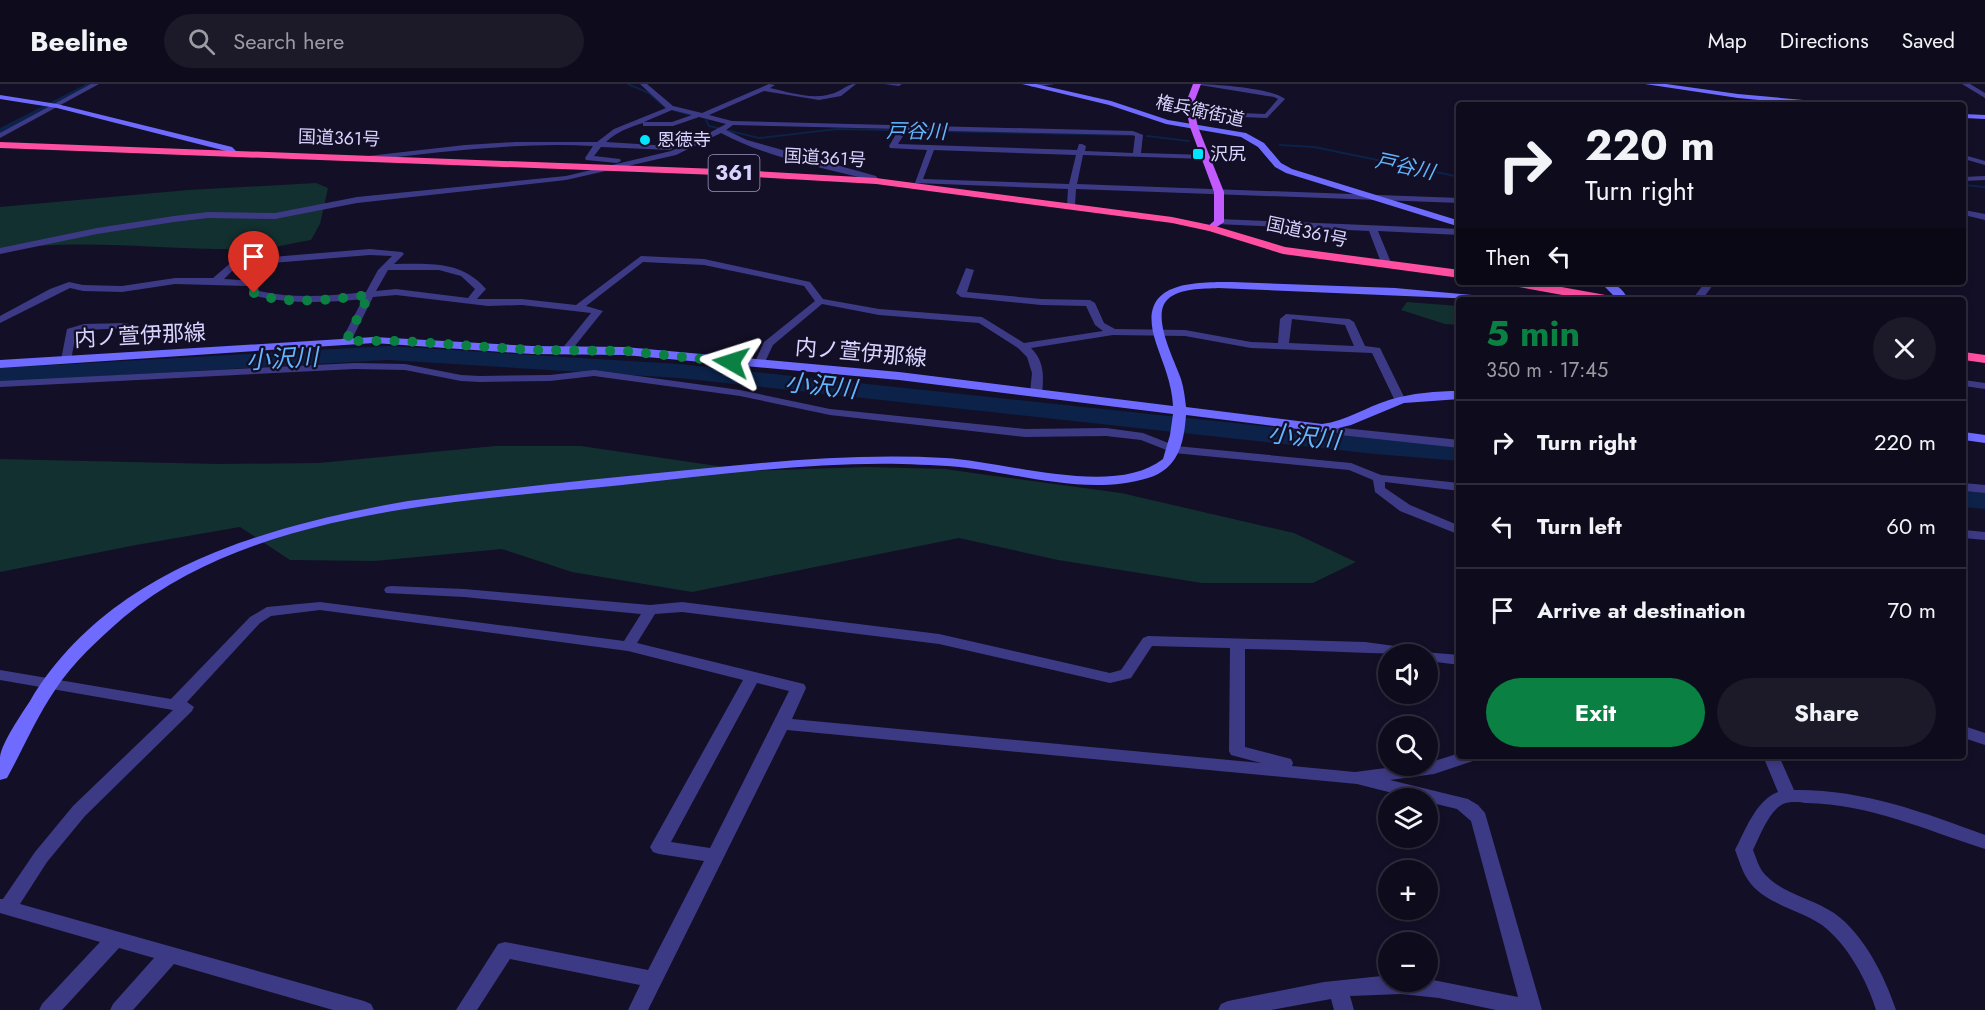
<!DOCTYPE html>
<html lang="en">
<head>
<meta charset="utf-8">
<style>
	:root { --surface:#0e0b1c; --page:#1c1929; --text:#f1f3f6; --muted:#9b9ba3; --line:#2e2b3b; --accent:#0b8043 }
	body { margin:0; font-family:Jost,"Noto Sans JP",sans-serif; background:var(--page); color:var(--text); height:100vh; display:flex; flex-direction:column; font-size:22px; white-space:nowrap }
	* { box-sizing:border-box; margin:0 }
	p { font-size:20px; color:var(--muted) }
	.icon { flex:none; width:33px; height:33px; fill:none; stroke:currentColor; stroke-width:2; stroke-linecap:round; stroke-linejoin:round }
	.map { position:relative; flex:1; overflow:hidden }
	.details { position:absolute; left:1456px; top:213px; width:510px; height:462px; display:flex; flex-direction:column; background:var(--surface); border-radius:6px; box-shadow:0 3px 9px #0003,0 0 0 2px var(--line) }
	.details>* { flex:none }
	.banner { position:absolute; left:1456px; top:18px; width:510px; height:183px; border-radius:6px; box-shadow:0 3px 9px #0003,0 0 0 2px var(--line); background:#0e0b1c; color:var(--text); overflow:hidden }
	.buttons { position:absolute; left:1378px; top:560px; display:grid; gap:12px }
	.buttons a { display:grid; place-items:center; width:60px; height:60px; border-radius:50%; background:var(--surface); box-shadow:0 3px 9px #0003,0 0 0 2px var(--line); font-size:30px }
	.pin { position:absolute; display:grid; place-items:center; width:51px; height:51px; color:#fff; margin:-62px -26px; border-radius:50% 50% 50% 0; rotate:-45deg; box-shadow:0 0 6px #0007 }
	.pin .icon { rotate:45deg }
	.me { position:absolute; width:66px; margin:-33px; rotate:276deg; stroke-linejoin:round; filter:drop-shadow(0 0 4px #0008) }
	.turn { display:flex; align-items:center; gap:21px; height:126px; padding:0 30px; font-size:27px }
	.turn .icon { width:78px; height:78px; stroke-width:2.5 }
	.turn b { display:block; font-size:42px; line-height:51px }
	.then { display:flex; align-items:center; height:57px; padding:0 30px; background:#0003; gap:12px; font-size:22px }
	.round { display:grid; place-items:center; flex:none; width:63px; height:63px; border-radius:32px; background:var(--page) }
	.overview { display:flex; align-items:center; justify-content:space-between; height:102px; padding:0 30px }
	h1 { font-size:36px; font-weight:700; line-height:45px; color:var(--accent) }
	.button { display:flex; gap:12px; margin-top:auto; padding:12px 30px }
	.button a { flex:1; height:69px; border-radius:36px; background:var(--accent); color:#fff; font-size:24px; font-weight:700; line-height:69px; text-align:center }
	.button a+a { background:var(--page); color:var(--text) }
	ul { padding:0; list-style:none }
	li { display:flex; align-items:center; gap:18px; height:84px; padding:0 30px; border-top:2px solid var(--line) }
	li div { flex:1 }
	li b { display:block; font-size:22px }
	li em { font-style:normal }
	header { display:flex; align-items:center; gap:36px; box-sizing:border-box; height:84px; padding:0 30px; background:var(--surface); border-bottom:2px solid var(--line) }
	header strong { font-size:28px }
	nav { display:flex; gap:33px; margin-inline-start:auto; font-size:21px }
	.search { width:420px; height:54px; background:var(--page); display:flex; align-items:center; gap:15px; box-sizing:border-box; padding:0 21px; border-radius:33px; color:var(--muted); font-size:22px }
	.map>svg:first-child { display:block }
</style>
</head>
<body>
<header>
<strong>Beeline</strong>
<div class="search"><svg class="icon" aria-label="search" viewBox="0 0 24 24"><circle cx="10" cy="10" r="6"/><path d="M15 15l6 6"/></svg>Search here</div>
<nav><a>Map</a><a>Directions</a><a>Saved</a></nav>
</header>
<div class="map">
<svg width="1985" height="926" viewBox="0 0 1985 926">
	<rect width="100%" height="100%" fill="#130f26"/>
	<g fill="#12302f">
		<path d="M316,99L328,104L320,140L311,156C292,159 272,165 252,165C169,167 83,153 0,166V123L188,106Z"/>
		<polygon points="1407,218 1459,222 1459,241 1445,240 1401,226"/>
		<polygon points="495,362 581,362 751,387 867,383 945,385 980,390 1121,409 1294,449 1356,478 1313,499 1202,499 1058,476 959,454 692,508 572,488 502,465 375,477 290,476 240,443 136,461 0,488 0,375 218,380 319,379"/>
	</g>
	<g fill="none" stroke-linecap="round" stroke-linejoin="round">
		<g stroke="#0c2248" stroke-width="2">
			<polyline points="628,0 649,9 665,23"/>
			<polyline points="673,26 691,31"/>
			<polyline points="706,36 709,42 759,54 837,45 1132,51"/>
			<polyline points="1147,52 1189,57"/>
			<polyline points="1280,61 1314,63 1460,93"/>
			<polyline points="1964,101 1985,103"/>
		</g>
		<polyline stroke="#0c2248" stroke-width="3" points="1964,114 1964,117"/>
		<polygon fill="#0c2248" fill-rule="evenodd" points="86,0 96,0 0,51 0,44"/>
		<g fill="#0c2248" fill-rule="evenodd">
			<polygon points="388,262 679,280 1375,354 1460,361 1460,377 1375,370 679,294 388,276 0,298 0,284"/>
			<polygon points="1964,407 1985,409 1985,425 1964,423"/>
		</g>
		<g fill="#3d3a85" fill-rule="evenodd">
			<polygon points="91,0 99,0 0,54 0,49"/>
			<path d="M640,0H647L673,22L702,29L769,0L775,1L770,4C789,8 811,16 831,10C841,8 846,0 856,0L841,12L819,16L764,7L709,31L732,37L1133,47L1143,51L1141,69L1206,71L1210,73L1206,75L1083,71L1077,100L1460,114V119L1076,105L1075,122L1071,125L1067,122L1068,105L915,99L927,66L890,64L889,62L899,45L733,41L726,46L747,56L876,92L880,97L876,99L870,96C820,83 766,73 721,49L676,71L566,96L357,119L275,135L208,134L174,138L97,150L0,170V164L97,144L174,132L208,128L275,129L357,113L566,92L671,67L696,56L726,40L699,33L673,42H643V39C630,43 616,48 606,58L670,62L674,64L670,66L601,63L594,72L620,75L621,77L617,79L586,76L585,74L593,62C518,58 443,68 368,76L364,74L368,72L465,61L516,58H597L614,45L666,24ZM672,26L692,31L672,38H644ZM907,46L1132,51L1135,52L1133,69L1085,67L1086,62L1082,60H1079L1077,66L898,60ZM934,66L1076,71L1069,100L923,95Z"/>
			<polygon points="884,0 902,0 899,2"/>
			<polygon points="1033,0 1055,0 1031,3"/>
			<path d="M1194,0C1213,0 1272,4 1285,15L1267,34L1191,31H1188V27L1265,30L1278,15L1274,13Z"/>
			<polygon points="1962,0 1970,0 1985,9 1985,14"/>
			<polygon points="1964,71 1985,77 1985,81 1964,75"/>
			<polygon points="1985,92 1985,96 1964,97 1964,93"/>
			<polygon points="1964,126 1985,130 1985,136 1964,131"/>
			<polygon points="1219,135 1460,145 1460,151 1378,147 1392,181 1387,184 1382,181 1369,147 1216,140 1215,138"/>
			<path d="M370,165L402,168L404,170L394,180C429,180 461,176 486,205L477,215H522L576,221L641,172L704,175L810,198L823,215L879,225L982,233L1024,259L1103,247L1095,241L1086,222L1041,221L961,213L956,209L966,184L974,186L967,208L1041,215L1090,216L1095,219L1104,239L1115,245L1185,246L1251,258L1278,259L1280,235L1286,230L1349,235L1354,238L1365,262L1380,264L1406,317L1400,320L1396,319L1372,269L1251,264L1185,252L1113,251L1031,264C1044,277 1044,291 1042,309L1036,312L1030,309L1032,289L1027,273L1018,264L979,239L879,231L822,220L773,261L764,280L759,283L754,280L764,258L815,217L804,202L704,181L643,178L586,222L603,227L570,268L566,269L561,266L591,229L522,221L488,222L396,211L373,213L351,257L346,260L341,257L363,215C324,219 288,220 251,211L248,202L175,200L122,208L83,207L70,204L0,239V232L50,205L69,198L83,201L122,202L175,194H213L234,176ZM370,171L392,172L378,186L366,208C330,212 294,215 259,207L256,197L224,195L237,182ZM388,186H439L461,192L475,205L468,214L396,205L376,207ZM1292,235L1345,241L1354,262L1289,259Z"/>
			<polygon points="1705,198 1715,198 1702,216 1692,216"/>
			<polygon points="126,239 131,242 130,244 85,246 76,249 71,276 66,279 61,276 67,245 84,240"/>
			<polygon points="355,279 405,280 461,291 480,292 550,291 594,286 740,306 830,325 1025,345 1106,344 1143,349 1176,362 1351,379 1381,391 1460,399 1460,407 1385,398 1385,404 1410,421 1460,442 1460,451 1400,427 1375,408 1373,396 1349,386 1174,369 1141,356 1106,352 1025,353 830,331 740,312 594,292 550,297 480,298 461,297 405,286 355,285 0,303 0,297"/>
			<polygon points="1964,296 1985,299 1985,305 1964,302"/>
			<polygon points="1334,339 1343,344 1460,356 1460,364 1340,351 1328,343"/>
			<polygon points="1964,399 1985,401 1985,409 1964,407"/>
			<polygon points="1964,446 1985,448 1985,456 1964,454"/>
			<path d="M391,502L464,505L650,521L682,518L939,550L1110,589L1121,586L1143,554L1148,552L1365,558L1417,565L1423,568L1460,571V581L1428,577V570C1368,570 1307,566 1245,565V663L1291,675L1293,679L1292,682L1355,688L1409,681H1428V679L1460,669V672H1478L1476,676L1434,690L1390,696L1468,715L1478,721L1485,729L1542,926H1496L1439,914L1401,910L1350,912L1354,926H1334L1331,915L1271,926H1218L1221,920L1228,917L1324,898L1382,892H1389V897H1428V895L1518,913L1471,737L1457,725L1428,718V714H1412L1357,700L787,646L648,926H628L640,901L510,875L477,926H456L498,860L505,858L648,886L704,777L659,770L653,768L650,763L743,596L628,567L320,526L271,532L260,539L187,618L194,623L192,627L85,732L47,778L20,820L364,917L371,920L374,926H333L174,880L133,926H110L113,920L154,874L119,864L62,926H39L42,920L100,858L0,829V815H3L35,768L73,722L173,626L0,596V586L171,615L250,533L267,523L320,518L624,557L641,530L464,513L386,509L384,506L386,503ZM682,528L939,560L1110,599L1131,594L1152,562L1230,564L1229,667L1231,671L1261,679L792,635L806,604L804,600L637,559L655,530ZM757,599L789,607L710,764L671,758Z"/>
			<polygon points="1964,642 1985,649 1985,661 1964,654"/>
			<path d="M1763,672H1779L1794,706C1861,705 1923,728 1985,751V765C1925,746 1870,720 1806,719C1800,718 1790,717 1783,720C1769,727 1760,752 1753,766C1756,773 1758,781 1762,787C1779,809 1812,814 1834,829C1864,850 1885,893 1896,926H1876C1867,896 1847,860 1822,841C1799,825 1764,820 1748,796C1742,787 1739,776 1735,766C1745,747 1756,716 1778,708Z"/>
		</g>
		<g fill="#6f6bff" fill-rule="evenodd">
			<polygon points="1022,0 1036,0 1111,17 1168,36 1246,49 1264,59 1281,79 1292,85 1460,137 1460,143 1286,89 1275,83 1258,63 1241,53 1166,40 1109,21"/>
			<polygon points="1645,0 1666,0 1738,10 1837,19 1841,21 1812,21 1738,14"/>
			<polygon points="0,11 57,20 232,63 238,69 234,72 226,67 57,24 0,15"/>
			<polygon points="1964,30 1985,31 1985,35 1964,34"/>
			<path d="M1232,198L1395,204L1494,213L1499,216L1218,204C1203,205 1180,204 1168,215C1150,231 1175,277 1181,295C1184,305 1185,314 1186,323L1322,340C1346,337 1366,323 1389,316C1412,309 1436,307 1460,307V315L1404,319L1351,341L1322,348L1186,331C1184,360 1178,385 1148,394C1092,411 1031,393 975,385C951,381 926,381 902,380C808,378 715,391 622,401C461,417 253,426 124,533C99,555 73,578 55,606C36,634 23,665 7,694L0,696C0,689 0,680 0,673C2,658 21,631 30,617C109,485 266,442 408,417C498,405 588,396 678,387C768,378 856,369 945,374C1004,377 1114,414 1163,375L1170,351L1173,330L899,296L625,271L532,270L374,259L0,284V276L374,253L532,262L625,263L899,288L1173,322C1172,299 1163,280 1156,259C1136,199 1187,198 1232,198Z"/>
			<path d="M1600,198C1613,198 1623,203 1628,216H1618Z"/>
			<polygon points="1964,348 1985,351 1985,359 1964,356"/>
		</g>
		<polygon fill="#c25bff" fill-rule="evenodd" points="1193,0 1201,0 1193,21 1198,43 1224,108 1224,138 1211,147 1206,144 1214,137 1214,108 1190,43 1185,21"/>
		<g fill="#ff4fa3" fill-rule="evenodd">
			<polygon points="0,58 718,85 876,94 1172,133 1215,142 1285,163 1460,186 1460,194 1283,170 1209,147 1172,139 876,100 718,91 0,64"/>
			<polygon points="1507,198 1534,198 1611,212 1618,216 1590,216 1513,202"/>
			<polygon points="1964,268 1985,271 1985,279 1964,276"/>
		</g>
	</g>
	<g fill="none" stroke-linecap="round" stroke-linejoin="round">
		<path stroke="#0b8043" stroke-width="10" stroke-dasharray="0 18" d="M254,209C284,222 337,215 369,211L346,257H402L532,266L625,267L731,278"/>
	</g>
	<g fill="#00e5ff" stroke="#130f26" stroke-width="2">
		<circle cx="645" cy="56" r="6"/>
		<rect x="1192" y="64" width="12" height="12" rx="3"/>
	</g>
	<g text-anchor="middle" stroke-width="4.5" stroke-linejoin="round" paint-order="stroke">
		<g font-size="18" fill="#d9d4ff" stroke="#130f26">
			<text transform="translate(1200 27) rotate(12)" y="6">権兵衛街道</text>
			<text transform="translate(339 54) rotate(2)" y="6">国道361号</text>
			<text transform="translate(825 74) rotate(3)" y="6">国道361号</text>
			<text transform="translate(1307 148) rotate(12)" y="6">国道361号</text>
		</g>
		<g font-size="18" fill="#d9d4ff" stroke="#130f26" text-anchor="start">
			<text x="657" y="62">恩徳寺</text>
			<text x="1210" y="76">沢尻</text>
		</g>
		<g font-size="20" font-style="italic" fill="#62b6ff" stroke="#130f26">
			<text transform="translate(916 47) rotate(1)" y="7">戸谷川</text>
			<text transform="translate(1405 82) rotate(12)" y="7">戸谷川</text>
		</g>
		<rect fill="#130f26" stroke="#9e99be" stroke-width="1.5" x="708.5" y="71" width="51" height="36" rx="4.5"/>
		<g font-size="21" font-weight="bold" fill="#d9d4ff">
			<text x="734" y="96">361</text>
		</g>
		<g font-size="22" fill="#d9d4ff" stroke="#130f26">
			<text transform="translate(140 251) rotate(-3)" y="8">内ノ萱伊那線</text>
			<text transform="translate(861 268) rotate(5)" y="8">内ノ萱伊那線</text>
		</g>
		<g font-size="24" font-style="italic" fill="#62b6ff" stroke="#130f26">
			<text transform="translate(282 275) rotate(-3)" y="8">小沢川</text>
			<text transform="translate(821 302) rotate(6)" y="8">小沢川</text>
			<text transform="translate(1304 353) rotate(6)" y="8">小沢川</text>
		</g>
	</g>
</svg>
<div class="buttons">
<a><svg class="icon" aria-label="sound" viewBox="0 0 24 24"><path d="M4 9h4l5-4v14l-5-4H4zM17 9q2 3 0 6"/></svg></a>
<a><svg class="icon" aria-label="search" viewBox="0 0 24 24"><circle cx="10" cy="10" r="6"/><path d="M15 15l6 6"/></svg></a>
<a><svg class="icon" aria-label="layers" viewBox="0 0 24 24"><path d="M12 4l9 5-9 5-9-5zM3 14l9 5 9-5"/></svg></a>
<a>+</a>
<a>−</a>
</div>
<div class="pin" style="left:254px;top:209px;background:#d93025"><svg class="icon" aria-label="arrive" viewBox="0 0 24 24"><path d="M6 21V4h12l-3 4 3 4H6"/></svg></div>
<svg class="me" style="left:731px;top:278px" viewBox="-20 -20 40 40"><path d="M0-17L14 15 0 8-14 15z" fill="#0b8043" stroke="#fff" stroke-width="4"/></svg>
<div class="banner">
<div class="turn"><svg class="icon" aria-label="right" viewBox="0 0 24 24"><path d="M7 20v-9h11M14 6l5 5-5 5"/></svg><div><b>220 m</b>Turn right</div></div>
<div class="then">Then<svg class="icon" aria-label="left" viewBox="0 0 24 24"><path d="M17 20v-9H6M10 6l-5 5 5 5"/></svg></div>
</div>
<section class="details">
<div class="overview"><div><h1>5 min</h1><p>350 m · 17:45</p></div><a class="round"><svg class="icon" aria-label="close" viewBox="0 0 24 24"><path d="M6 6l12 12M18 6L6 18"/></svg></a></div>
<ul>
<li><svg class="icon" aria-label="right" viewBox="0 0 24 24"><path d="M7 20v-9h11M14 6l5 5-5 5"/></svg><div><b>Turn right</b></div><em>220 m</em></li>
<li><svg class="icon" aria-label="left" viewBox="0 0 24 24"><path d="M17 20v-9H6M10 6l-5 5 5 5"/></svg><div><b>Turn left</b></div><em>60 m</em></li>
<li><svg class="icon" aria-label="arrive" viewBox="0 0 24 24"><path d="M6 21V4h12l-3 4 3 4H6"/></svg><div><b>Arrive at destination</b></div><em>70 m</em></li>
</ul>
<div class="button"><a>Exit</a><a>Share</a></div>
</section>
</div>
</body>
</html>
